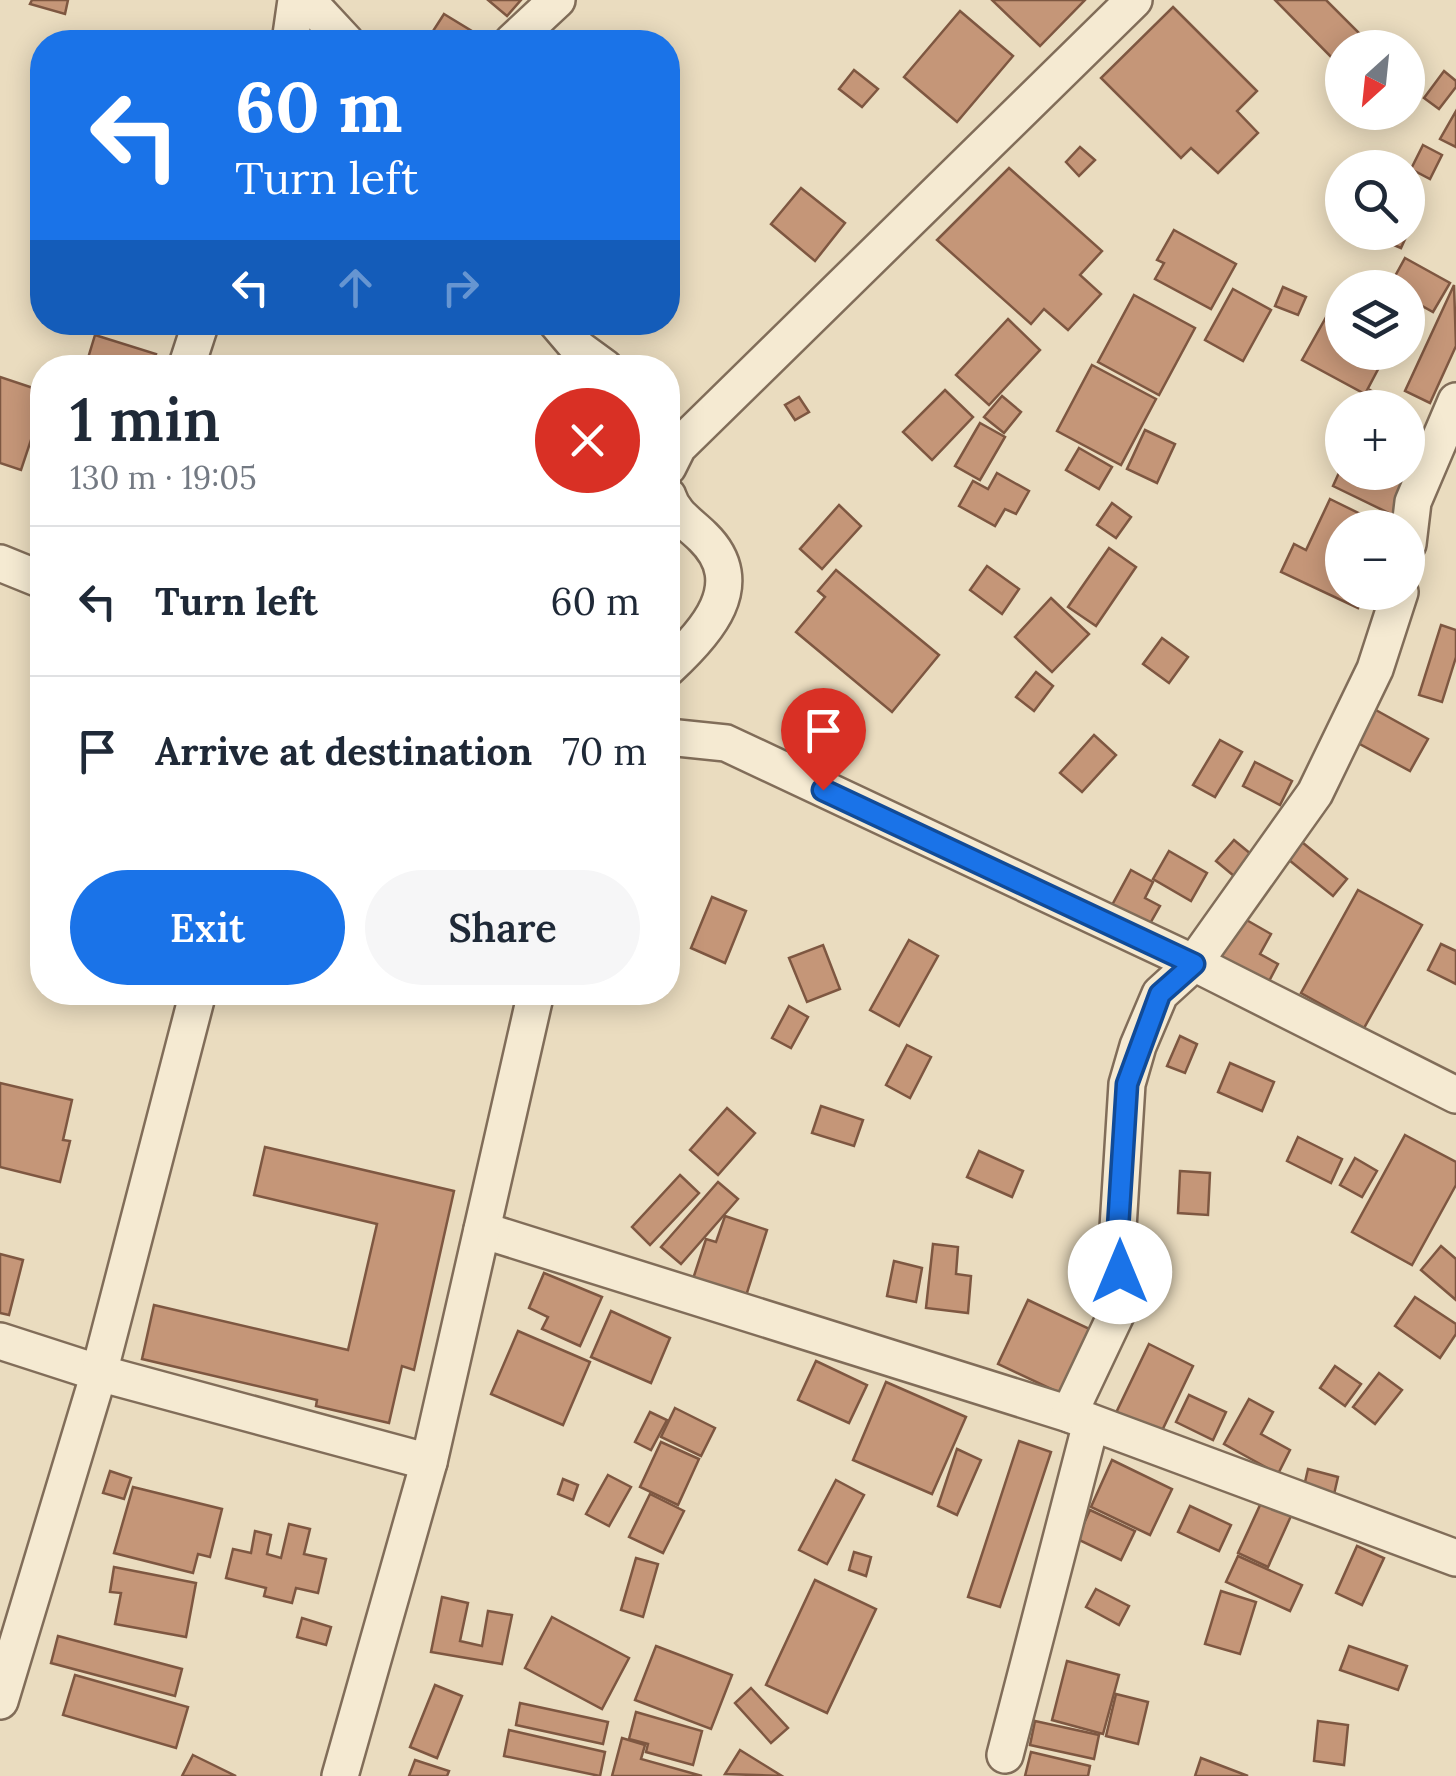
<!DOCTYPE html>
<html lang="en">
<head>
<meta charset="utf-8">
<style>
	:root { --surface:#fff; --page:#f6f6f7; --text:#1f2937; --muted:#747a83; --line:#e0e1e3; --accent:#1a73e8 }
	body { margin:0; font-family:Lora,serif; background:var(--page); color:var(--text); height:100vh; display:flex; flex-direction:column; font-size:38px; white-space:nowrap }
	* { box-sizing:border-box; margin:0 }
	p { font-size:32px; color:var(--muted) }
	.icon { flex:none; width:55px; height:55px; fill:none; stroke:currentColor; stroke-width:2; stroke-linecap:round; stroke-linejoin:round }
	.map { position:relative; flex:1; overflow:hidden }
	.sheet { position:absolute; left:30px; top:355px; width:650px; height:650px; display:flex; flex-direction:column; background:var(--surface); border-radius:40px; box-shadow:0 5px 25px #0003 }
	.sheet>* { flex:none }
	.guide { position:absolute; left:30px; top:30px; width:650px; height:305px; border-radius:40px; box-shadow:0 5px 25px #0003; background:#1a73e8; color:#fff; overflow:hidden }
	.needle { width:65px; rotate:207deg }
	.fabs { position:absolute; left:1325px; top:30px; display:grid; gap:20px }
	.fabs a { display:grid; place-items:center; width:100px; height:100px; border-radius:50%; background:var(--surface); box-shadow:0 5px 25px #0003; font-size:50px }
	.pin { position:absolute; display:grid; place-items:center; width:85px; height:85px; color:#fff; margin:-102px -42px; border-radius:50% 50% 50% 0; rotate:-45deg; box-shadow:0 0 10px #0007 }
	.pin .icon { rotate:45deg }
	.me { position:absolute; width:110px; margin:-55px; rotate:0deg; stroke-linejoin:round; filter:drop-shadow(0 0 8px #0008) }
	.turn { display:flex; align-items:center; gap:35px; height:210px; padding:0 40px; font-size:45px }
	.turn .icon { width:130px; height:130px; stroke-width:2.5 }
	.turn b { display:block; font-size:70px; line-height:85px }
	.lanes { display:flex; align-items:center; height:95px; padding:0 40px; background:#0003; justify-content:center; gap:50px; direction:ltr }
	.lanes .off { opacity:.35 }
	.round { display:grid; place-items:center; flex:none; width:105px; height:105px; border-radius:52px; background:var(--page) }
	.summary { display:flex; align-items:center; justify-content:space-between; height:170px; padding:0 40px }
	h1 { font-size:60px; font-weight:600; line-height:75px }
	.action { display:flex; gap:20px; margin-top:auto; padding:20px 40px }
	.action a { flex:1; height:115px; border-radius:60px; background:var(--accent); color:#fff; font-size:40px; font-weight:600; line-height:115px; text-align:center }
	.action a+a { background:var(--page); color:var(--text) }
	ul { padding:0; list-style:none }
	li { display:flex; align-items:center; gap:30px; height:150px; padding:0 40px; border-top:2px solid var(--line) }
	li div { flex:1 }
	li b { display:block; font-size:38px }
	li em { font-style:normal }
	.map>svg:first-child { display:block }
</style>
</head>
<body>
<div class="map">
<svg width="1456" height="1776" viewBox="0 0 1456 1776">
	<rect width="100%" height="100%" fill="#eadcbf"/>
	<g fill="#c59678" stroke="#7e5741" stroke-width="2.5">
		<polygon points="32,0 68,0 65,14 30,4"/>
		<polygon points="488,0 521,0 507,16"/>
		<polygon points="992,0 1085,0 1040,46"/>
		<polygon points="1275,0 1326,0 1364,38 1355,48 1342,48 1338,64"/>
		<polygon points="1173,7 1257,91 1237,111 1258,133 1218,173 1191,148 1181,158 1101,78"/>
		<polygon points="960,11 1013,56 957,122 904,77"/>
		<polygon points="444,14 475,33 469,42 451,42 433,31"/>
		<polygon points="854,70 878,89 862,107 839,89"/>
		<polygon points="1444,71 1456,81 1456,87 1439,109 1424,98"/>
		<polygon points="1456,111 1456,147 1440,139"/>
		<polygon points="1423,145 1442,155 1430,179 1411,169"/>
		<polygon points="1080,147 1095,160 1079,176 1066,162"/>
		<polygon points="1009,168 1102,251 1080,275 1101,294 1068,330 1044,309 1031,324 937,240"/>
		<polygon points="801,188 845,223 815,261 771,224"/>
		<polygon points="1408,224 1411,226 1401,248 1375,237 1377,232 1408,232"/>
		<polygon points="1174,230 1236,264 1211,309 1155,279 1164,263 1157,260"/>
		<polygon points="1405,258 1450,283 1433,312 1408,298 1408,288 1389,287"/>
		<polygon points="1454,285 1456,346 1430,403 1405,391"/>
		<polygon points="1283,287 1306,297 1298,315 1275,306"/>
		<polygon points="1233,289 1271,310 1243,361 1205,340"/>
		<polygon points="1134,295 1195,328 1159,395 1098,362"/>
		<polygon points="1329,312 1342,319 1342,352 1385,356 1365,394 1302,360"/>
		<polygon points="1008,319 1040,350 989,405 956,375"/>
		<polygon points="95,335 156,354 152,368 85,368"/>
		<polygon points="1092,365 1156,399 1121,465 1057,431"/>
		<polygon points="0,377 42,391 42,407 21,470 0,463"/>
		<polygon points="945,390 973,417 932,460 903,432"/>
		<polygon points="1370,390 1400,408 1360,408"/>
		<polygon points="1002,396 1021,412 1004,433 984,417"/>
		<polygon points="799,397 809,412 795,420 785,405"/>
		<polygon points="980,423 1005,437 980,480 955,466"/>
		<polygon points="1145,430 1175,444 1157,483 1127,469"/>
		<polygon points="1079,448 1112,467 1099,489 1066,470"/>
		<polygon points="1408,464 1419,469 1397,517 1333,486 1342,466 1342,472 1408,472"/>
		<polygon points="997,473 1029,491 1016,514 1005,509 995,526 959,506 973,481 988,489"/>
		<polygon points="1330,499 1389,528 1342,528 1342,592 1365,592 1358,608 1281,572 1294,544 1306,550"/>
		<polygon points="1112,503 1131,517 1116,538 1097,525"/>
		<polygon points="839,505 861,526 822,569 800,549"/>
		<polygon points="1109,548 1136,567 1096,626 1068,607"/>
		<polygon points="987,566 1019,589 1002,614 970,590"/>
		<polygon points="836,570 939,655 892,712 796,632 825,597 818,591"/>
		<polygon points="1051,598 1089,634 1052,672 1015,637"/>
		<polygon points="1441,625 1456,630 1456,657 1442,702 1419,695"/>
		<polygon points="1162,638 1188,657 1169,683 1143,664"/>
		<polygon points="1036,672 1053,686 1034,711 1016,697"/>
		<polygon points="1374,709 1428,739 1410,771 1356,742"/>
		<polygon points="1094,735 1116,755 1082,792 1060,773"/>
		<polygon points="1220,740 1242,752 1215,797 1193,785"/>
		<polygon points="1255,762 1292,781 1280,805 1243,786"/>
		<polygon points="1297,838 1347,879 1333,896 1283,855"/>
		<polygon points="1234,840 1258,860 1240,881 1216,861"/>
		<polygon points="1169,851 1207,873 1191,901 1153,879"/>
		<polygon points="1131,870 1153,882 1145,898 1160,906 1148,927 1111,907"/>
		<polygon points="1358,890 1422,925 1364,1028 1301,993"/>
		<polygon points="712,897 746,911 725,963 691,948"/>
		<polygon points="1243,918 1271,934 1260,954 1278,964 1266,987 1219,961"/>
		<polygon points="909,940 938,956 899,1026 870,1010"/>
		<polygon points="1441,944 1456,951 1456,984 1428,970"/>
		<polygon points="823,945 840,989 807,1002 789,958"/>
		<polygon points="789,1006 808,1017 791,1048 772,1038"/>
		<polygon points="1180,1036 1197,1044 1185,1073 1167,1066"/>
		<polygon points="907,1045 931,1057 910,1098 886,1085"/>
		<polygon points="1230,1063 1274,1082 1262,1111 1218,1092"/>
		<polygon points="0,1083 72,1100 63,1140 70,1141 60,1182 0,1167"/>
		<polygon points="821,1106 863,1120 854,1146 812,1133"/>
		<polygon points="727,1108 755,1133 718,1175 690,1150"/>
		<polygon points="1405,1135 1456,1162 1456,1185 1412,1265 1352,1232"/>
		<polygon points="1298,1137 1342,1159 1331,1183 1287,1161"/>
		<polygon points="265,1147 454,1191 414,1370 402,1366 389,1423 316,1406 317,1400 142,1359 154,1305 348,1350 377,1224 254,1195"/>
		<polygon points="979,1151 1023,1171 1012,1197 967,1177"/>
		<polygon points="1355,1158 1377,1171 1362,1197 1340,1185"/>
		<polygon points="1180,1171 1210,1173 1208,1215 1178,1213"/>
		<polygon points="680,1175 699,1193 650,1245 632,1227"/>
		<polygon points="718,1182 738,1199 681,1264 661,1247"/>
		<polygon points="725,1216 767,1230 745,1299 692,1282 706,1239 716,1242"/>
		<polygon points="933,1244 958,1247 956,1274 971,1276 968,1313 926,1308"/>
		<polygon points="1441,1246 1456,1259 1456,1300 1421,1270"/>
		<polygon points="0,1254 23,1260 9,1315 0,1313"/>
		<polygon points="894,1261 922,1268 916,1302 887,1296"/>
		<polygon points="544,1273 602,1297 580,1346 542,1329 548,1317 529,1308"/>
		<polygon points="1415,1297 1456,1324 1456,1334 1440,1358 1395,1326"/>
		<polygon points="1028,1300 1096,1332 1066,1396 998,1364"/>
		<polygon points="611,1311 670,1338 651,1383 591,1357"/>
		<polygon points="518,1331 590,1362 563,1425 491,1394"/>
		<polygon points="1149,1344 1193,1366 1158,1439 1114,1417"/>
		<polygon points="816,1361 867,1385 849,1423 798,1400"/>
		<polygon points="1335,1366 1361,1384 1345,1406 1320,1388"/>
		<polygon points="1379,1373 1402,1390 1375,1424 1353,1407"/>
		<polygon points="886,1382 966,1417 932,1494 853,1460"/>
		<polygon points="1189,1395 1226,1412 1213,1440 1176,1422"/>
		<polygon points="1249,1399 1273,1412 1261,1434 1290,1450 1278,1474 1224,1444"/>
		<polygon points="675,1408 715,1428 701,1456 661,1437"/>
		<polygon points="650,1412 667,1420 651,1450 635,1442"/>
		<polygon points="1019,1441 1051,1452 1000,1607 968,1597"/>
		<polygon points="661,1442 699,1459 678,1505 640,1487"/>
		<polygon points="957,1449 981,1460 957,1515 938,1506"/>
		<polygon points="1112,1460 1172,1489 1150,1535 1091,1507"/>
		<polygon points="1308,1469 1338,1477 1332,1503 1302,1495"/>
		<polygon points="110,1471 131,1478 124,1499 103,1493"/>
		<polygon points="608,1475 631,1487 609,1526 586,1514"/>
		<polygon points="563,1479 578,1485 573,1500 558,1494"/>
		<polygon points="836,1480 864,1495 827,1564 799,1550"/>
		<polygon points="133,1487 222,1509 210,1557 198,1554 193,1573 114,1553"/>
		<polygon points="650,1494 684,1511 663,1553 629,1537"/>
		<polygon points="1261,1503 1291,1516 1268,1567 1238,1553"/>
		<polygon points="1190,1506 1231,1525 1219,1551 1178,1532"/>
		<polygon points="1090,1510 1135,1531 1121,1560 1077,1539"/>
		<polygon points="289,1524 310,1529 304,1554 326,1559 318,1593 296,1588 292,1603 264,1596 266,1588 226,1578 233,1549 251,1553 255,1531 271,1535 267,1554 281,1558"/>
		<polygon points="1357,1546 1384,1558 1362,1605 1336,1593"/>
		<polygon points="854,1552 871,1557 866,1576 849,1570"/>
		<polygon points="1238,1556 1302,1585 1290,1611 1226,1582"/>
		<polygon points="636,1558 658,1564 643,1617 621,1610"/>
		<polygon points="114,1567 196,1583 186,1637 115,1624 121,1593 110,1592"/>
		<polygon points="815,1580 876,1609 827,1713 766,1685"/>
		<polygon points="1096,1589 1129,1606 1119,1625 1086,1607"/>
		<polygon points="1221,1591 1256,1602 1240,1654 1205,1644"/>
		<polygon points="442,1597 468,1603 460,1641 482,1646 488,1611 512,1615 502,1664 431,1652"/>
		<polygon points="552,1617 629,1658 602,1709 525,1668"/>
		<polygon points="302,1618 331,1627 326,1645 297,1637"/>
		<polygon points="58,1636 182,1669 175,1696 51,1663"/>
		<polygon points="656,1646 732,1675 711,1729 635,1700"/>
		<polygon points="1349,1646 1407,1666 1398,1690 1340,1670"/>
		<polygon points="1067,1661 1119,1675 1103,1734 1052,1720"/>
		<polygon points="75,1675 188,1707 176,1748 63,1715"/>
		<polygon points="435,1685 462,1696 437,1758 410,1747"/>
		<polygon points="751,1688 788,1728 771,1743 735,1703"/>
		<polygon points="1116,1694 1148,1702 1138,1744 1106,1736"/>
		<polygon points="520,1703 608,1722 603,1744 516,1725"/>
		<polygon points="636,1712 702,1731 693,1765 646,1752 648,1744 629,1739"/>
		<polygon points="1035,1721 1099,1735 1094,1759 1030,1745"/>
		<polygon points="1318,1721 1348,1725 1344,1765 1314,1761"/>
		<polygon points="509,1730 605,1752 600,1776 504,1756"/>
		<polygon points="622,1738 645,1745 641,1759 702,1776 612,1776"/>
		<polygon points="740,1750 782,1776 725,1774"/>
		<polygon points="1031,1752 1090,1766 1088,1776 1025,1776"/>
		<polygon points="193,1755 236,1776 182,1776"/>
		<polygon points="1201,1758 1248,1776 1195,1776"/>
		<polygon points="415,1760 449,1771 447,1776 409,1776"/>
	</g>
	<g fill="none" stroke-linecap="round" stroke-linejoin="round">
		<g stroke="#816d59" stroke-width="40">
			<g id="street">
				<polyline points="307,0 346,42"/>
				<polyline points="290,42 296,0"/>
				<polyline points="512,42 557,0"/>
				<polyline points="556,322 579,349 605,368"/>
				<polyline points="186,368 201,322"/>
				<polyline points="668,467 678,447 1134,0"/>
				<path d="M668,496C673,514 690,524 703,537C751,584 706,633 668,668"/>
				<polyline points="1408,544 1413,502 1456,401"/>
				<polyline points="0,563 42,580"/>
				<polyline points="668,737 726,743 1194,963 1456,1095"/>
				<polyline points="482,1230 1069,1414 1456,1558"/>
				<polyline points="0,1341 99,1373 429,1462"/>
				<polyline points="1069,1414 1123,1300 1117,1244 1127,1084 1138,1046 1160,994 1194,963 1315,793 1375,669 1400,592"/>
				<polyline points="0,1701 99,1373 198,992"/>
				<polyline points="1005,1755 1091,1423"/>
				<polyline points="340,1776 429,1462 536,992"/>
			</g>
		</g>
		<use href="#street" stroke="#f5ead2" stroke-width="35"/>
	</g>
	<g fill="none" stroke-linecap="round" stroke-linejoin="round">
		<g stroke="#114b97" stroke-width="25">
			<polyline id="route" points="823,790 1194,964 1160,994 1127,1084 1117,1244 1120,1272"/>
		</g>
		<use href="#route" stroke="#1a73e8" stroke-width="18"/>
	</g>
</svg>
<div class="fabs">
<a><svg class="needle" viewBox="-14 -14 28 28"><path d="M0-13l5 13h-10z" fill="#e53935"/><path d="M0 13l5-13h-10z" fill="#747a83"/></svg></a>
<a><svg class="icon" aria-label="search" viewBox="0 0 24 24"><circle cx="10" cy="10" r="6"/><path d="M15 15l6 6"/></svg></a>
<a><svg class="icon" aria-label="layers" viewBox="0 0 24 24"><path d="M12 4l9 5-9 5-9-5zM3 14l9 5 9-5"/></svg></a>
<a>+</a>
<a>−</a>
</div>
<div class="pin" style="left:823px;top:790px;background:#d93025"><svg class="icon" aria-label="arrive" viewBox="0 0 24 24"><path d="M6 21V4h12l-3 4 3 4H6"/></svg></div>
<svg class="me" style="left:1120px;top:1272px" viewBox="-20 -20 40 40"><circle r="19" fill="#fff"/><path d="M0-13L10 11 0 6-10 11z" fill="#1a73e8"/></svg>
<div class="guide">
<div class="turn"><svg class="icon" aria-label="left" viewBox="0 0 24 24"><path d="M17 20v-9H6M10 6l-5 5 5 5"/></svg><div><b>60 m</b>Turn left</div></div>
<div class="lanes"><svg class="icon" aria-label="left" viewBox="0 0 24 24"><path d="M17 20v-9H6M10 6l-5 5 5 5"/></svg><svg class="icon off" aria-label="ahead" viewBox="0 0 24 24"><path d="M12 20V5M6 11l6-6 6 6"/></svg><svg class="icon off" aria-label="right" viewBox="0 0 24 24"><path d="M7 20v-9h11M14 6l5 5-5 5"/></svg></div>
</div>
<section class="sheet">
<div class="summary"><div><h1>1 min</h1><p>130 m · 19:05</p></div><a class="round" style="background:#d93025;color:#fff"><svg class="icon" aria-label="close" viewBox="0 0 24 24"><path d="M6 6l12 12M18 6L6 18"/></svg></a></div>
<ul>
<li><svg class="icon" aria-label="left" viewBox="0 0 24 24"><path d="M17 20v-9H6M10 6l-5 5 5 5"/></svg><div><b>Turn left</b></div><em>60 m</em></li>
<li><svg class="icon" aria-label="arrive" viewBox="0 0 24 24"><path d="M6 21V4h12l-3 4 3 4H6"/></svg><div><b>Arrive at destination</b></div><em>70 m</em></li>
</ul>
<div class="action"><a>Exit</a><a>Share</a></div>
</section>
</div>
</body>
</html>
